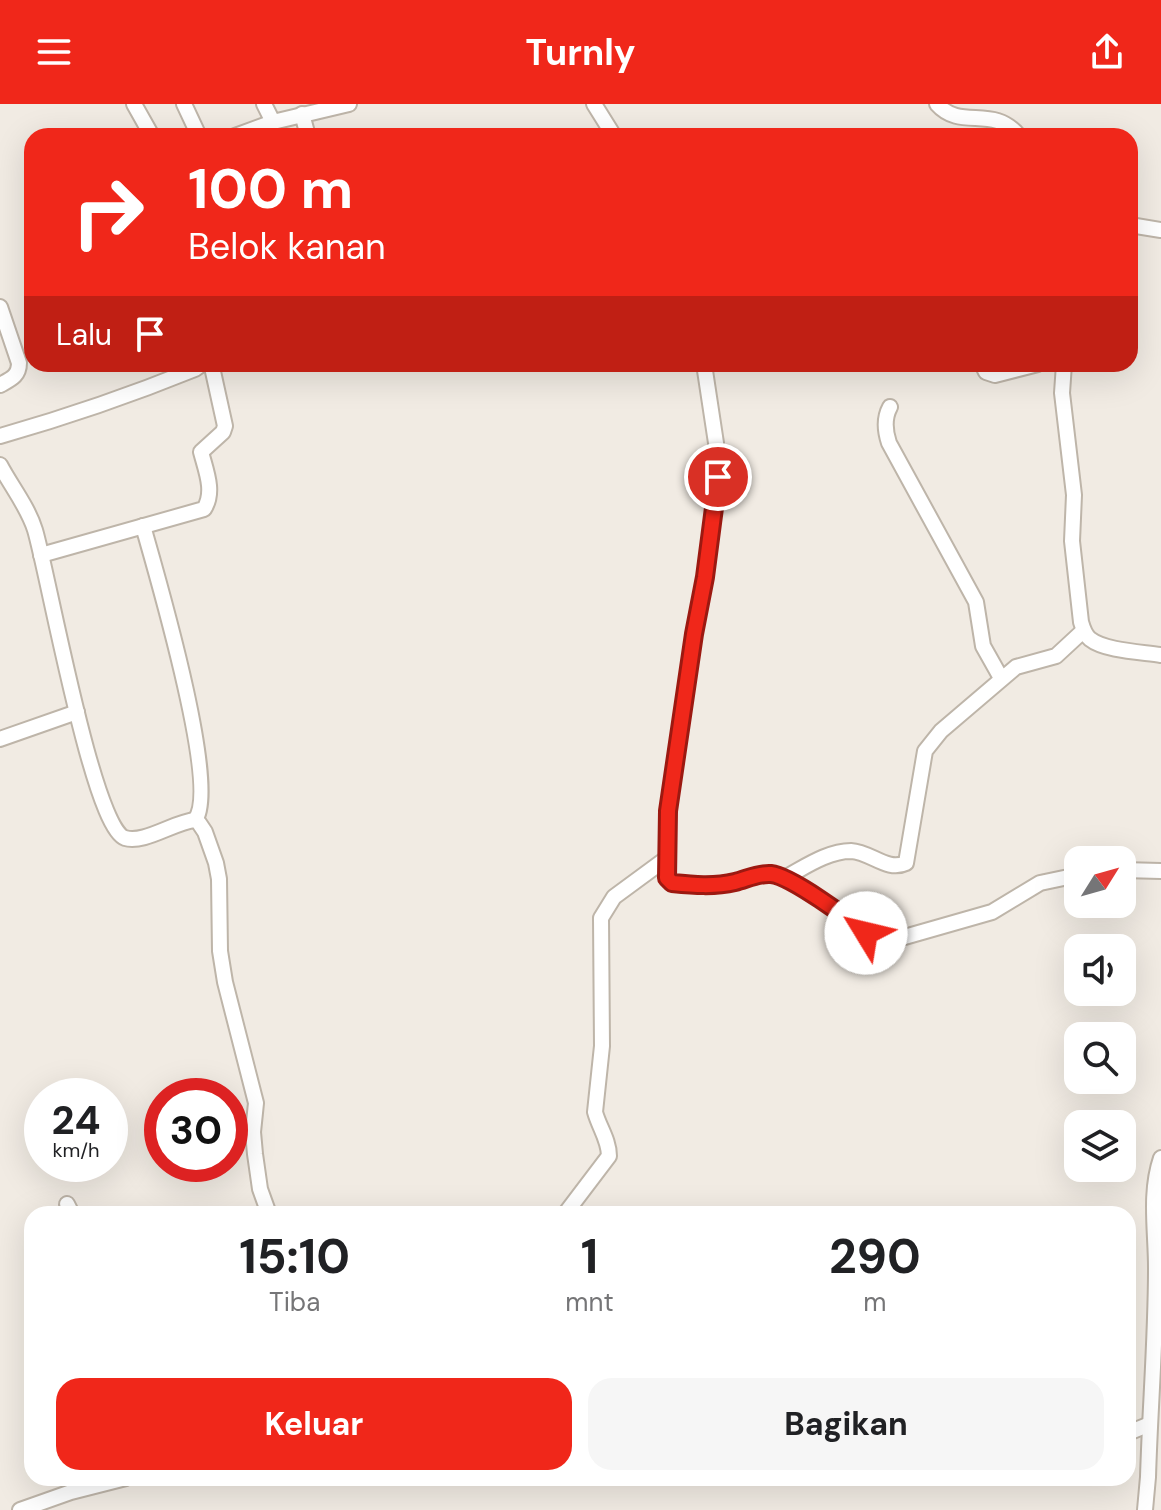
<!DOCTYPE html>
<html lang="id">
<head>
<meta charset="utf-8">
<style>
	:root { --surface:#fff; --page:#f6f6f6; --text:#202124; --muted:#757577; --accent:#f0271a }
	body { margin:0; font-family:"DM Sans",sans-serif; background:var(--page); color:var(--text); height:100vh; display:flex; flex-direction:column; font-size:30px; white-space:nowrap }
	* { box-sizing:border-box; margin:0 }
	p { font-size:26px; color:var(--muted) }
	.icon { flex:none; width:44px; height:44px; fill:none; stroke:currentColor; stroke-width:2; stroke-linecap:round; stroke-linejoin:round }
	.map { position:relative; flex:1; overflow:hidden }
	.drawer { position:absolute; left:24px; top:1102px; width:1112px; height:280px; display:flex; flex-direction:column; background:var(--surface); border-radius:24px; box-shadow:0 8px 32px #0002 }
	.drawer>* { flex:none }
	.top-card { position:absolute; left:24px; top:24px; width:1114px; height:244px; border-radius:24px; box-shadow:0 8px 32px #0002; background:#f0271a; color:#fff; overflow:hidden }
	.needle { width:52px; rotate:53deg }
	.controls { position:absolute; left:1064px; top:742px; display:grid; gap:16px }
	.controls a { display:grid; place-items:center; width:72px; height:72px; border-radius:16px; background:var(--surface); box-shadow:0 8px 32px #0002; font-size:40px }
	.speed { position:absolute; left:24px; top:974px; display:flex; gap:16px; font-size:40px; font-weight:700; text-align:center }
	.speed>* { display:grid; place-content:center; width:104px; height:104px; border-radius:50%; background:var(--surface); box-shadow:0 8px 32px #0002; line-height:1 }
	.speed small { font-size:20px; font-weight:400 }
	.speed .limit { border:12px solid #d22; background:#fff; color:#111 }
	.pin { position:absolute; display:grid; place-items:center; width:68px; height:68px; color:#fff; margin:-34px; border:4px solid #fff; border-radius:50%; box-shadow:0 2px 8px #0007 }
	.me { position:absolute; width:88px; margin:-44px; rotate:306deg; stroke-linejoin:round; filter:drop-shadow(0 0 6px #0008) }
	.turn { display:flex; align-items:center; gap:28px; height:168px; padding:0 32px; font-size:36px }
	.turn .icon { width:104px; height:104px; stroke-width:2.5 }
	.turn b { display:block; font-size:56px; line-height:68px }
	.then { display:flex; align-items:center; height:76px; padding:0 32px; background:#0003; gap:16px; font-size:30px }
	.eta { display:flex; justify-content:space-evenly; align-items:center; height:136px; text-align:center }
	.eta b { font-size:48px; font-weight:700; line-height:56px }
	.button { display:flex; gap:16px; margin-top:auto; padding:16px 32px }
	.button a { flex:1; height:92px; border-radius:24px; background:var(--accent); color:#fff; font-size:32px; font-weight:700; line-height:92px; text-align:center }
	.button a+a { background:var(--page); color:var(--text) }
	header { display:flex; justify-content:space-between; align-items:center; height:104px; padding:0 32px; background:var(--accent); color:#fff; font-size:36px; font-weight:700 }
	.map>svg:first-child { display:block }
</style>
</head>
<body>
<header><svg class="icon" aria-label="menu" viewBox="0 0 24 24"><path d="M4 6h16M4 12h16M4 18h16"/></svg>Turnly<svg class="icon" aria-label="share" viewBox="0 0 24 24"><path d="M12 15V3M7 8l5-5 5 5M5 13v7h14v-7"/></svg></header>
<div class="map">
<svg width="1161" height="1406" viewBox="0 0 1161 1406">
	<rect width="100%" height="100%" fill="#f1ebe3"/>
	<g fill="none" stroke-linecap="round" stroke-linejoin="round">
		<g stroke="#beb5a9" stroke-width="18">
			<g id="street">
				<polyline points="134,0 152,32"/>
				<polyline points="184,0 199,32"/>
				<polyline points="264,0 273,18"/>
				<polyline points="594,0 614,32"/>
				<path d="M937,0C961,27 993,0 1019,32"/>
				<polyline points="302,10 308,32"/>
				<polyline points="235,32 273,18 349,0"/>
				<polyline points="1130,121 1161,126"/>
				<path d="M0,203L19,259C19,272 11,275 0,281"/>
				<polyline points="704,260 716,339 718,373 705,473 694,530 668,707 667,774 672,779 710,782 734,778 758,771 771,770 786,773 848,814 866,829 879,835 894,836 992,808 1040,779 1078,771"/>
				<polyline points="982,260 986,268 995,271 1038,260"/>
				<path d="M1064,260L1062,289L1074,391L1072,437L1081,518C1083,525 1085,531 1090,535C1105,547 1142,548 1161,551"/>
				<path d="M890,303C884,314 885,327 889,339L976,498L983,542L1001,574"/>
				<path d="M0,332C67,313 131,291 195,265L202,260"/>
				<path d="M0,361C11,382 28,403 35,426C48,469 93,724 125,734C144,740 174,718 195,716L199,719L205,728L216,759L219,775L220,847L225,878L256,999L253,1028L255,1050L260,1085L269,1110"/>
				<path d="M143,422C156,468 220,684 195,716"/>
				<path d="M41,451L204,405C215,388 206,367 201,348L223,328L225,322L212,263"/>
				<polyline points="0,635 77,608"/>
				<polyline points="1122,766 1161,767"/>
				<path d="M786,773C805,763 828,747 851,747C871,748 887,768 906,759L925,647L941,627L1016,563L1056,552L1083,527"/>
				<polyline points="67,1100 72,1110"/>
				<path d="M565,1110L609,1052C609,1036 599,1023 595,1008L602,942L601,814L614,793L667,754"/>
				<polyline points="1128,1329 1150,1320"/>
				<polyline points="20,1406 71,1388 126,1374"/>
				<path d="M1145,1406L1148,1373C1150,1304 1156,1234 1156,1164C1156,1127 1149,1089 1161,1054"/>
			</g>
		</g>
		<use href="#street" stroke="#fff" stroke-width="14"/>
	</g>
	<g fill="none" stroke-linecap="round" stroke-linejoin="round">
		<g stroke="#9c1911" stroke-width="20">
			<path id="route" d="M718,373L705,473L694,530L668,707L667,774L672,779C693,781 714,783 735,778C747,775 758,769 771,770C791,772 849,815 866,829"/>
		</g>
		<use href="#route" stroke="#f0271a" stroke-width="14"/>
	</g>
</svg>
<div class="controls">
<a><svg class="needle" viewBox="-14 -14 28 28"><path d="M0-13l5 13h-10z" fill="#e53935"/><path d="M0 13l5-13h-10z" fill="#757577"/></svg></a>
<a><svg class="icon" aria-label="sound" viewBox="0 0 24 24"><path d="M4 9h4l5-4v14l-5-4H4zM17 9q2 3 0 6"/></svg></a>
<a><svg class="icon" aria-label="search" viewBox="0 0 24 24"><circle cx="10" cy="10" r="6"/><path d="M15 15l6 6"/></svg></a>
<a><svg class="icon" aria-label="layers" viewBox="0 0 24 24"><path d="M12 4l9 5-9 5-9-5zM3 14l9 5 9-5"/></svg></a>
</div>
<div class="speed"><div>24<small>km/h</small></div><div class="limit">30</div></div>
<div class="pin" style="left:718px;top:373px;background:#d93025"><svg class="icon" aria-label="arrive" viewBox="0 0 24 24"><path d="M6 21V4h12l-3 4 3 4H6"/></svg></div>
<svg class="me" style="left:866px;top:829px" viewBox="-20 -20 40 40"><circle r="19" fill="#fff"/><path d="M0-13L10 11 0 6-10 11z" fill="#f0271a"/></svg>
<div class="top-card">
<div class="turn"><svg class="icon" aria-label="right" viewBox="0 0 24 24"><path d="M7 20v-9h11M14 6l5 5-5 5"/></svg><div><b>100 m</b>Belok kanan</div></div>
<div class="then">Lalu<svg class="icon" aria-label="arrive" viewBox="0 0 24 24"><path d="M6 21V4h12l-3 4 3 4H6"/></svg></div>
</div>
<section class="drawer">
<div class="eta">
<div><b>15:10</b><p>Tiba</p></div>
<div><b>1</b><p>mnt</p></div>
<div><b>290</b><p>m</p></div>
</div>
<div class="button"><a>Keluar</a><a>Bagikan</a></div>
</section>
</div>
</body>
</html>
